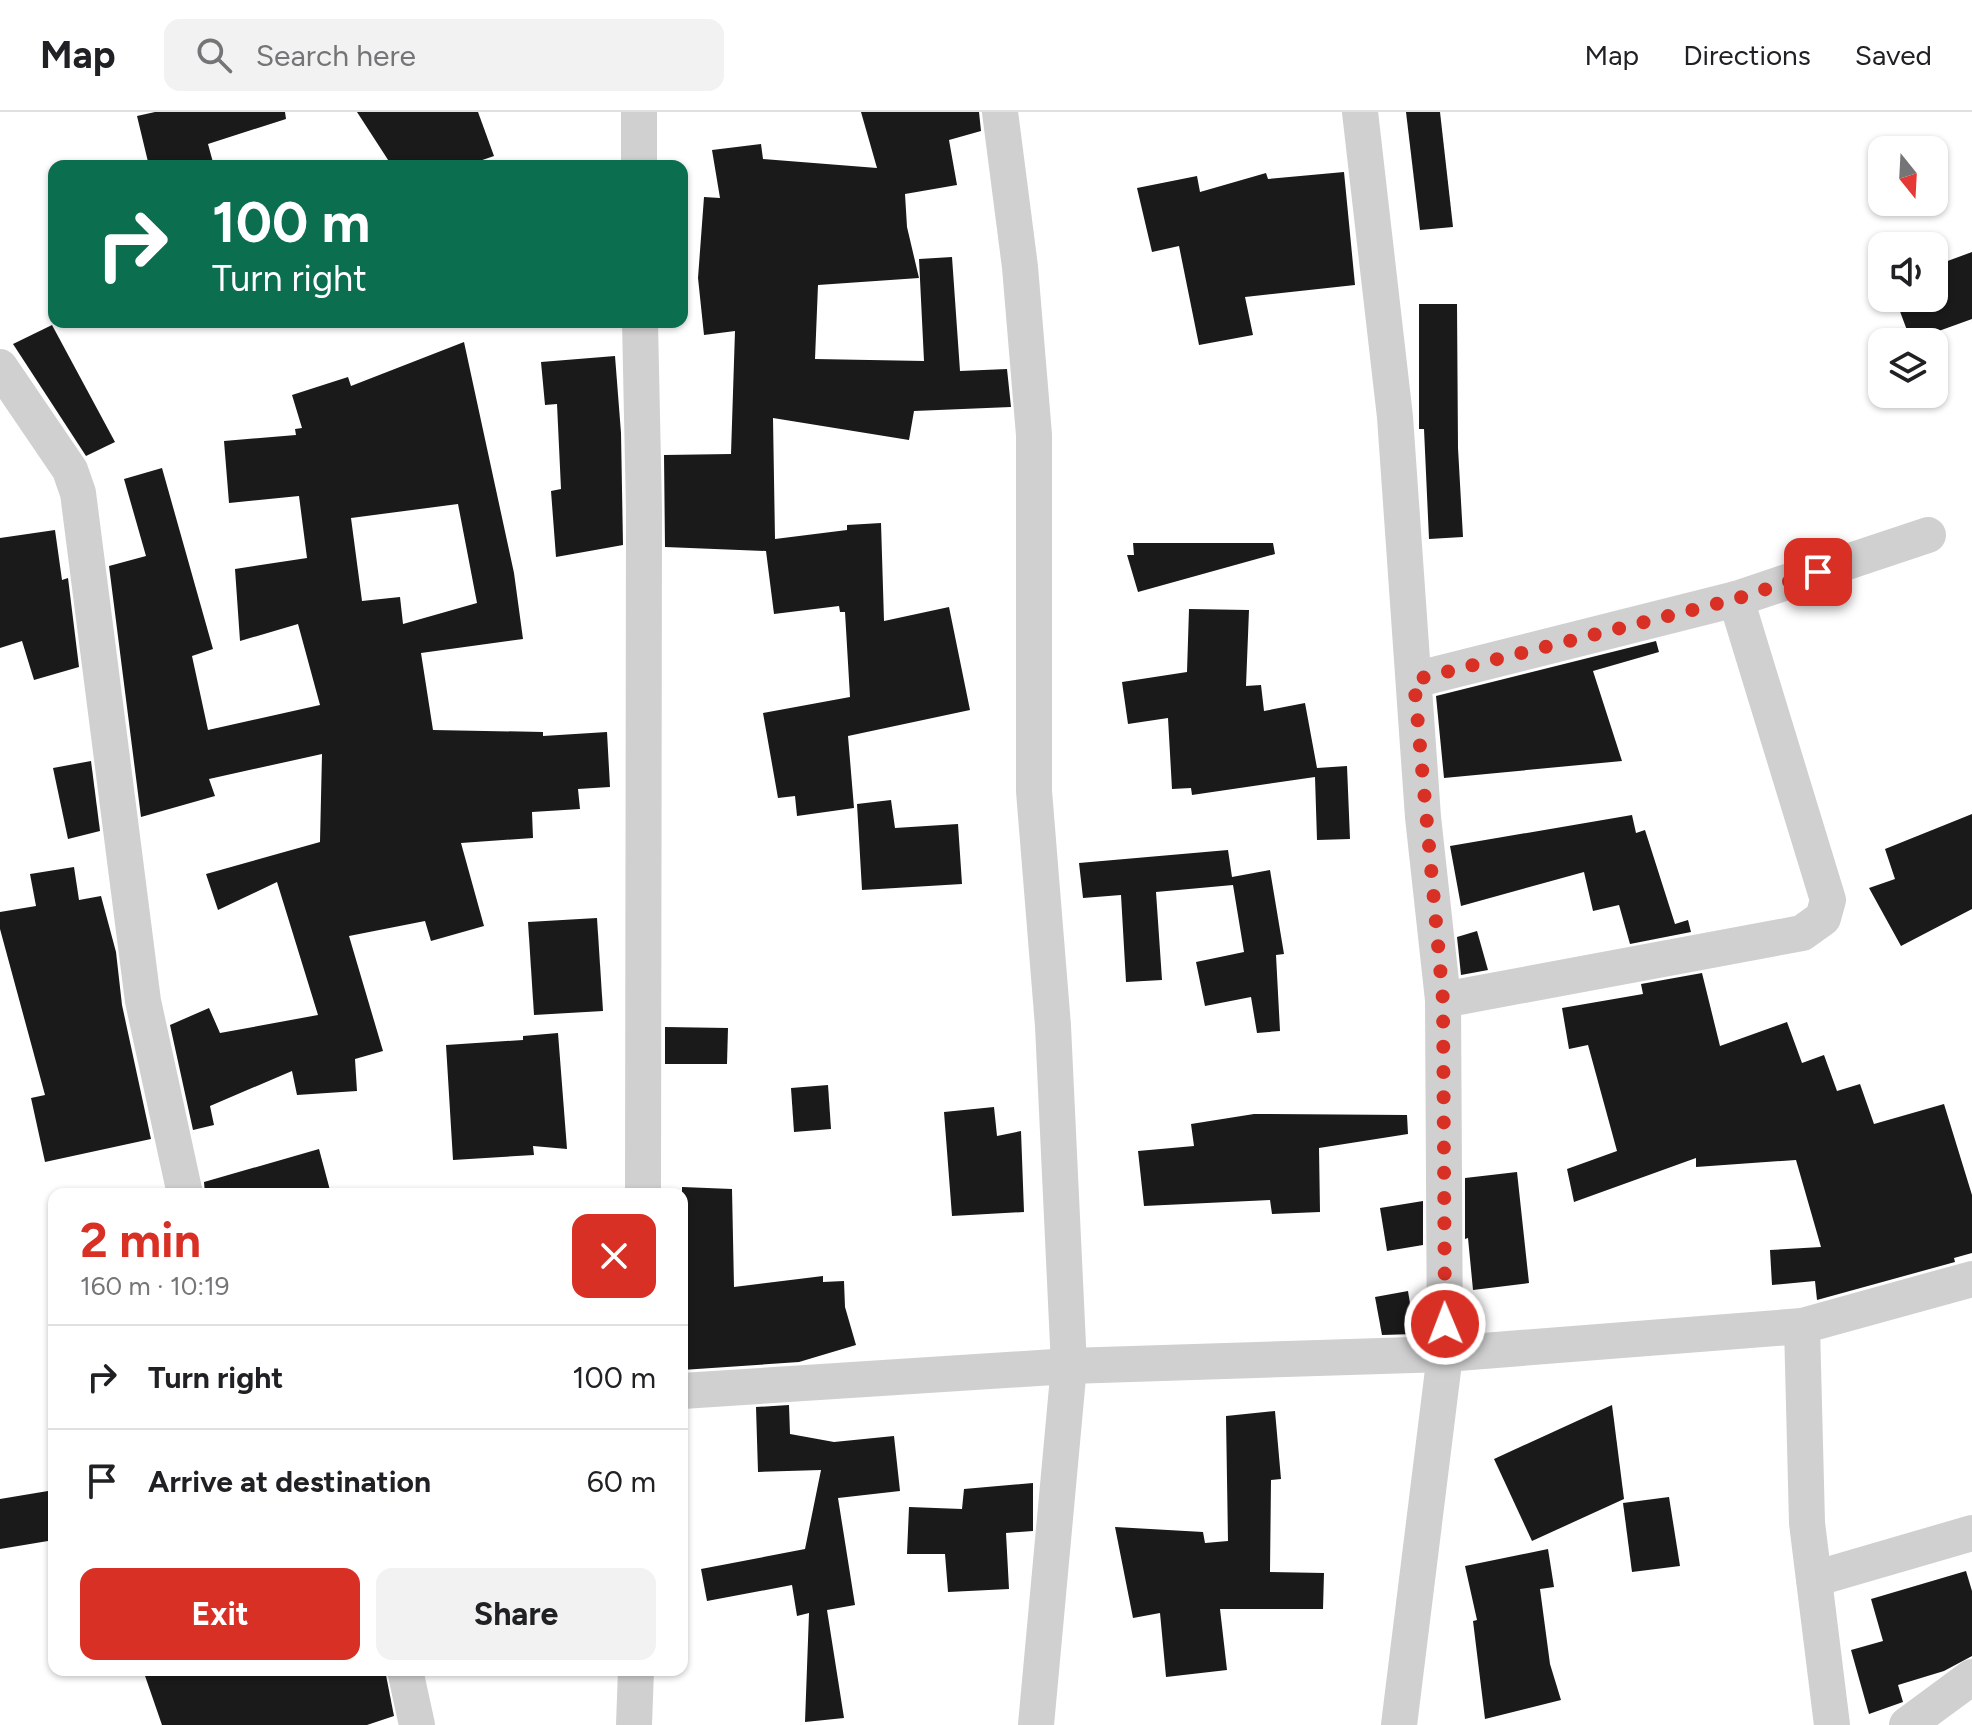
<!DOCTYPE html>
<html lang="en">
<head>
<meta charset="utf-8">
<style>
	:root { --surface:#fff; --page:#f2f2f2; --text:#202124; --muted:#757577; --line:#e0e0e0; --accent:#d93025 }
	body { margin:0; font-family:Figtree,sans-serif; background:var(--page); color:var(--text); height:100vh; display:flex; flex-direction:column; font-size:30px; white-space:nowrap }
	* { box-sizing:border-box; margin:0 }
	p { font-size:26px; color:var(--muted) }
	.icon { flex:none; width:44px; height:44px; fill:none; stroke:currentColor; stroke-width:2; stroke-linecap:round; stroke-linejoin:round }
	.map { position:relative; flex:1; overflow:hidden }
	.side { position:absolute; left:48px; top:1076px; width:640px; height:488px; display:flex; flex-direction:column; background:var(--surface); border-radius:16px; box-shadow:0 2px 6px #0004 }
	.side>* { flex:none }
	.banner { position:absolute; left:48px; top:48px; width:640px; height:168px; border-radius:16px; box-shadow:0 2px 6px #0004; background:#0b6e4f; color:#fff; overflow:hidden }
	.needle { width:52px; rotate:162deg }
	.controls { position:absolute; left:1868px; top:24px; display:grid; gap:16px }
	.controls a { display:grid; place-items:center; width:80px; height:80px; border-radius:16px; background:var(--surface); box-shadow:0 2px 6px #0004; font-size:40px }
	.pin { position:absolute; display:grid; place-items:center; width:68px; height:68px; color:#fff; margin:-34px; border-radius:16px; box-shadow:0 4px 12px #0006 }
	.me { position:absolute; width:88px; margin:-44px; rotate:359deg; stroke-linejoin:round; filter:drop-shadow(0 0 6px #0008) }
	.turn { display:flex; align-items:center; gap:28px; height:168px; padding:0 32px; font-size:36px }
	.turn .icon { width:104px; height:104px; stroke-width:2.5 }
	.turn b { display:block; font-size:56px; line-height:68px }
	.round { display:grid; place-items:center; flex:none; width:84px; height:84px; border-radius:16px; background:var(--page) }
	.head { display:flex; align-items:center; justify-content:space-between; height:136px; padding:0 32px }
	h1 { font-size:48px; font-weight:700; line-height:60px; color:var(--accent) }
	.primary-button { display:flex; gap:16px; margin-top:auto; padding:16px 32px }
	.primary-button a { flex:1; height:92px; border-radius:16px; background:var(--accent); color:#fff; font-size:32px; font-weight:700; line-height:92px; text-align:center }
	.primary-button a+a { background:var(--page); color:var(--text) }
	ul { padding:0; list-style:none }
	li { display:flex; align-items:center; gap:24px; height:104px; padding:0 32px; border-top:2px solid var(--line) }
	li div { flex:1 }
	li b { display:block; font-size:30px }
	li em { font-style:normal }
	header { display:flex; align-items:center; gap:48px; box-sizing:border-box; height:112px; padding:0 40px; background:var(--surface); border-bottom:2px solid var(--line) }
	header strong { font-size:38px }
	nav { display:flex; gap:44px; margin-inline-start:auto; font-size:28px }
	.search { width:560px; height:72px; background:var(--page); display:flex; align-items:center; gap:20px; box-sizing:border-box; padding:0 28px; border-radius:16px; color:var(--muted); font-size:30px }
	.map>svg:first-child { display:block }
</style>
</head>
<body>
<header>
<strong>Map</strong>
<div class="search"><svg class="icon" aria-label="search" viewBox="0 0 24 24"><circle cx="10" cy="10" r="6"/><path d="M15 15l6 6"/></svg>Search here</div>
<nav><a>Map</a><a>Directions</a><a>Saved</a></nav>
</header>
<div class="map">
<svg width="1972" height="1613" viewBox="0 0 1972 1613">
	<rect width="100%" height="100%" fill="#fff"/>
	<g fill="#1a1a1a" fill-rule="evenodd">
		<polygon points="155,0 285,0 286,7 208,32 214,54 149,54 137,4"/>
		<polygon points="357,0 478,0 494,44 465,54 392,54"/>
		<polygon points="861,0 979,0 981,19 949,28 957,73 905,82 907,115 919,166 818,173 815,247 924,249 919,147 952,145 960,259 1007,257 1011,295 914,299 909,328 773,306 775,427 847,418 847,413 881,411 884,509 949,495 970,598 848,624 854,696 797,704 795,684 778,686 763,601 850,585 845,500 840,500 839,494 774,502 766,439 665,435 664,343 731,342 735,219 704,223 698,166 704,85 720,86 712,38 761,32 763,47 877,56"/>
		<polygon points="1406,0 1440,0 1453,115 1420,118"/>
		<polygon points="1344,60 1355,173 1245,185 1253,223 1199,233 1179,134 1152,140 1137,76 1197,64 1200,80 1266,61 1268,67"/>
		<polygon points="1972,140 1972,207 1911,229 1895,186 1934,186 1934,154"/>
		<polygon points="1419,192 1457,192 1458,336 1463,425 1429,427 1424,317 1419,317"/>
		<polygon points="52,213 115,330 86,344 13,232"/>
		<path d="M464,230L514,461L523,527L421,541L433,618L543,620V624L607,620L610,675L578,677L580,697L532,700L533,726L461,731L484,814L431,829L425,809L349,824L383,939L355,947L357,979L297,983L292,959L210,994L214,1013L193,1018L170,913L209,896L220,921L318,903L277,770L218,798L206,762L320,730L322,642L209,667L215,684L141,705L109,454L146,444L124,367L162,356L213,537L192,544L208,618L320,593L298,512L240,529L235,457L307,446L299,384L229,391L224,329L296,323L295,317L302,316L292,283L348,265L351,274ZM458,392L477,491L403,512L400,485L362,489L351,406Z"/>
		<polygon points="615,244 621,321 623,433 556,445 551,379 561,377 557,292 545,293 541,250"/>
		<polygon points="55,418 62,468 68,466 79,555 34,568 22,529 0,536 0,426"/>
		<polygon points="1133,431 1273,431 1275,442 1138,480 1127,443 1134,443"/>
		<polygon points="1189,497 1249,498 1246,574 1261,573 1264,599 1305,591 1317,656 1347,654 1350,727 1317,728 1315,665 1192,683 1191,676 1172,677 1168,606 1128,612 1122,570 1187,560"/>
		<polygon points="1656,529 1659,540 1593,559 1622,649 1444,666 1436,584"/>
		<polygon points="91,649 100,719 68,727 53,656"/>
		<polygon points="891,688 895,716 958,712 962,772 862,778 857,692"/>
		<polygon points="1972,702 1972,797 1901,834 1869,776 1895,767 1885,737"/>
		<polygon points="1632,703 1636,721 1645,718 1675,812 1688,808 1691,820 1630,832 1619,793 1593,799 1584,760 1461,794 1450,734"/>
		<polygon points="1228,738 1232,765 1270,758 1284,842 1276,843 1280,919 1257,921 1251,885 1205,894 1196,850 1244,840 1233,773 1156,780 1162,868 1126,870 1121,783 1083,786 1079,751"/>
		<polygon points="74,755 79,788 101,784 116,840 122,893 151,1027 45,1050 31,986 45,983 0,817 0,800 36,794 30,762"/>
		<polygon points="597,806 603,899 534,903 528,810"/>
		<polygon points="1477,819 1488,858 1461,863 1457,825"/>
		<polygon points="1702,861 1720,934 1787,910 1802,951 1824,943 1837,979 1860,972 1874,1012 1944,992 1972,1083 1972,1141 1954,1146 1955,1150 1817,1188 1815,1169 1772,1173 1770,1138 1821,1135 1796,1048 1696,1055 1696,1046 1574,1090 1567,1057 1617,1039 1588,933 1569,937 1562,896 1643,882 1641,872"/>
		<polygon points="665,915 728,916 727,952 665,952"/>
		<polygon points="558,921 567,1037 533,1034 534,1043 453,1048 446,933 523,928 523,924"/>
		<polygon points="828,973 831,1017 794,1020 791,976"/>
		<polygon points="994,995 997,1024 1021,1019 1024,1100 952,1104 944,1000"/>
		<polygon points="1254,1002 1407,1003 1408,1022 1319,1036 1320,1100 1272,1102 1270,1088 1144,1094 1138,1039 1194,1034 1191,1012"/>
		<polygon points="319,1037 331,1082 205,1082 204,1070"/>
		<polygon points="1517,1060 1529,1171 1473,1178 1468,1126 1465,1127 1465,1066"/>
		<polygon points="682,1075 732,1077 734,1175 823,1164 823,1170 844,1169 845,1195 856,1233 799,1250 682,1258"/>
		<polygon points="1423,1089 1423,1133 1387,1139 1380,1096"/>
		<polygon points="1408,1179 1415,1222 1382,1223 1375,1185"/>
		<polygon points="789,1293 790,1322 834,1330 894,1324 900,1379 838,1386 855,1493 827,1498 844,1606 805,1610 809,1501 797,1504 792,1473 707,1489 701,1457 805,1437 821,1358 758,1360 756,1295"/>
		<polygon points="1612,1293 1624,1387 1532,1429 1494,1347"/>
		<polygon points="1275,1299 1281,1367 1271,1368 1270,1460 1324,1461 1323,1497 1220,1497 1227,1558 1166,1565 1160,1501 1133,1506 1115,1415 1203,1420 1205,1431 1228,1429 1226,1304"/>
		<polygon points="1033,1371 1033,1419 1006,1421 1009,1477 948,1480 945,1442 907,1442 909,1395 962,1397 964,1377"/>
		<polygon points="54,1378 54,1428 0,1437 0,1387"/>
		<polygon points="1669,1385 1680,1454 1632,1460 1623,1391"/>
		<polygon points="1548,1437 1554,1475 1540,1477 1550,1552 1561,1588 1485,1607 1473,1509 1477,1508 1465,1454"/>
		<polygon points="1966,1459 1972,1479 1972,1544 1944,1559 1898,1573 1903,1590 1869,1602 1851,1538 1883,1529 1871,1487"/>
		<polygon points="143,1558 385,1558 394,1604 367,1613 162,1613"/>
	</g>
	<g fill="none" stroke-linecap="round" stroke-linejoin="round">
		<g stroke="#d0d0d0" stroke-width="36">
			<polyline points="639,0 639,54"/>
			<polyline points="1000,0 1020,155 1034,323 1034,679 1053,914 1069,1254 1036,1613"/>
			<polyline points="1360,0 1395,305 1423,705 1443,888 1445,1242 1399,1613"/>
			<polyline points="640,210 644,398 643,1082"/>
			<polyline points="0,255 70,358 78,381 143,889 185,1082"/>
			<polyline points="1414,568 1736,487 1928,423"/>
			<polyline points="1443,888 1802,821 1823,806 1828,788 1736,487"/>
			<polyline points="1802,1214 1807,1411 1832,1613"/>
			<polyline points="682,1279 1069,1254 1445,1242 1802,1214 1972,1167"/>
			<polyline points="1814,1467 1972,1421"/>
			<polyline points="405,1558 417,1613"/>
			<polyline points="634,1613 636,1558"/>
			<polyline points="1907,1613 1972,1565"/>
		</g>
	</g>
	<g fill="none" stroke-linecap="round" stroke-linejoin="round">
		<polyline stroke="#d93025" stroke-width="14" stroke-dasharray="0 25.2" points="1445,1212 1443,888 1414,568 1736,487 1818,460"/>
	</g>
</svg>
<div class="controls">
<a><svg class="needle" viewBox="-14 -14 28 28"><path d="M0-13l5 13h-10z" fill="#e53935"/><path d="M0 13l5-13h-10z" fill="#757577"/></svg></a>
<a><svg class="icon" aria-label="sound" viewBox="0 0 24 24"><path d="M4 9h4l5-4v14l-5-4H4zM17 9q2 3 0 6"/></svg></a>
<a><svg class="icon" aria-label="layers" viewBox="0 0 24 24"><path d="M12 4l9 5-9 5-9-5zM3 14l9 5 9-5"/></svg></a>
</div>
<div class="pin" style="left:1818px;top:460px;background:#d93025"><svg class="icon" aria-label="arrive" viewBox="0 0 24 24"><path d="M6 21V4h12l-3 4 3 4H6"/></svg></div>
<svg class="me" style="left:1445px;top:1212px" viewBox="-20 -20 40 40"><circle r="17" fill="#d93025" stroke="#fff" stroke-width="3"/><path d="M0-11L8 9 0 5-8 9z" fill="#fff"/></svg>
<div class="banner">
<div class="turn"><svg class="icon" aria-label="right" viewBox="0 0 24 24"><path d="M7 20v-9h11M14 6l5 5-5 5"/></svg><div><b>100 m</b>Turn right</div></div>
</div>
<section class="side">
<div class="head"><div><h1>2 min</h1><p>160 m · 10:19</p></div><a class="round" style="background:#d93025;color:#fff"><svg class="icon" aria-label="close" viewBox="0 0 24 24"><path d="M6 6l12 12M18 6L6 18"/></svg></a></div>
<ul>
<li><svg class="icon" aria-label="right" viewBox="0 0 24 24"><path d="M7 20v-9h11M14 6l5 5-5 5"/></svg><div><b>Turn right</b></div><em>100 m</em></li>
<li><svg class="icon" aria-label="arrive" viewBox="0 0 24 24"><path d="M6 21V4h12l-3 4 3 4H6"/></svg><div><b>Arrive at destination</b></div><em>60 m</em></li>
</ul>
<div class="primary-button"><a>Exit</a><a>Share</a></div>
</section>
</div>
</body>
</html>
